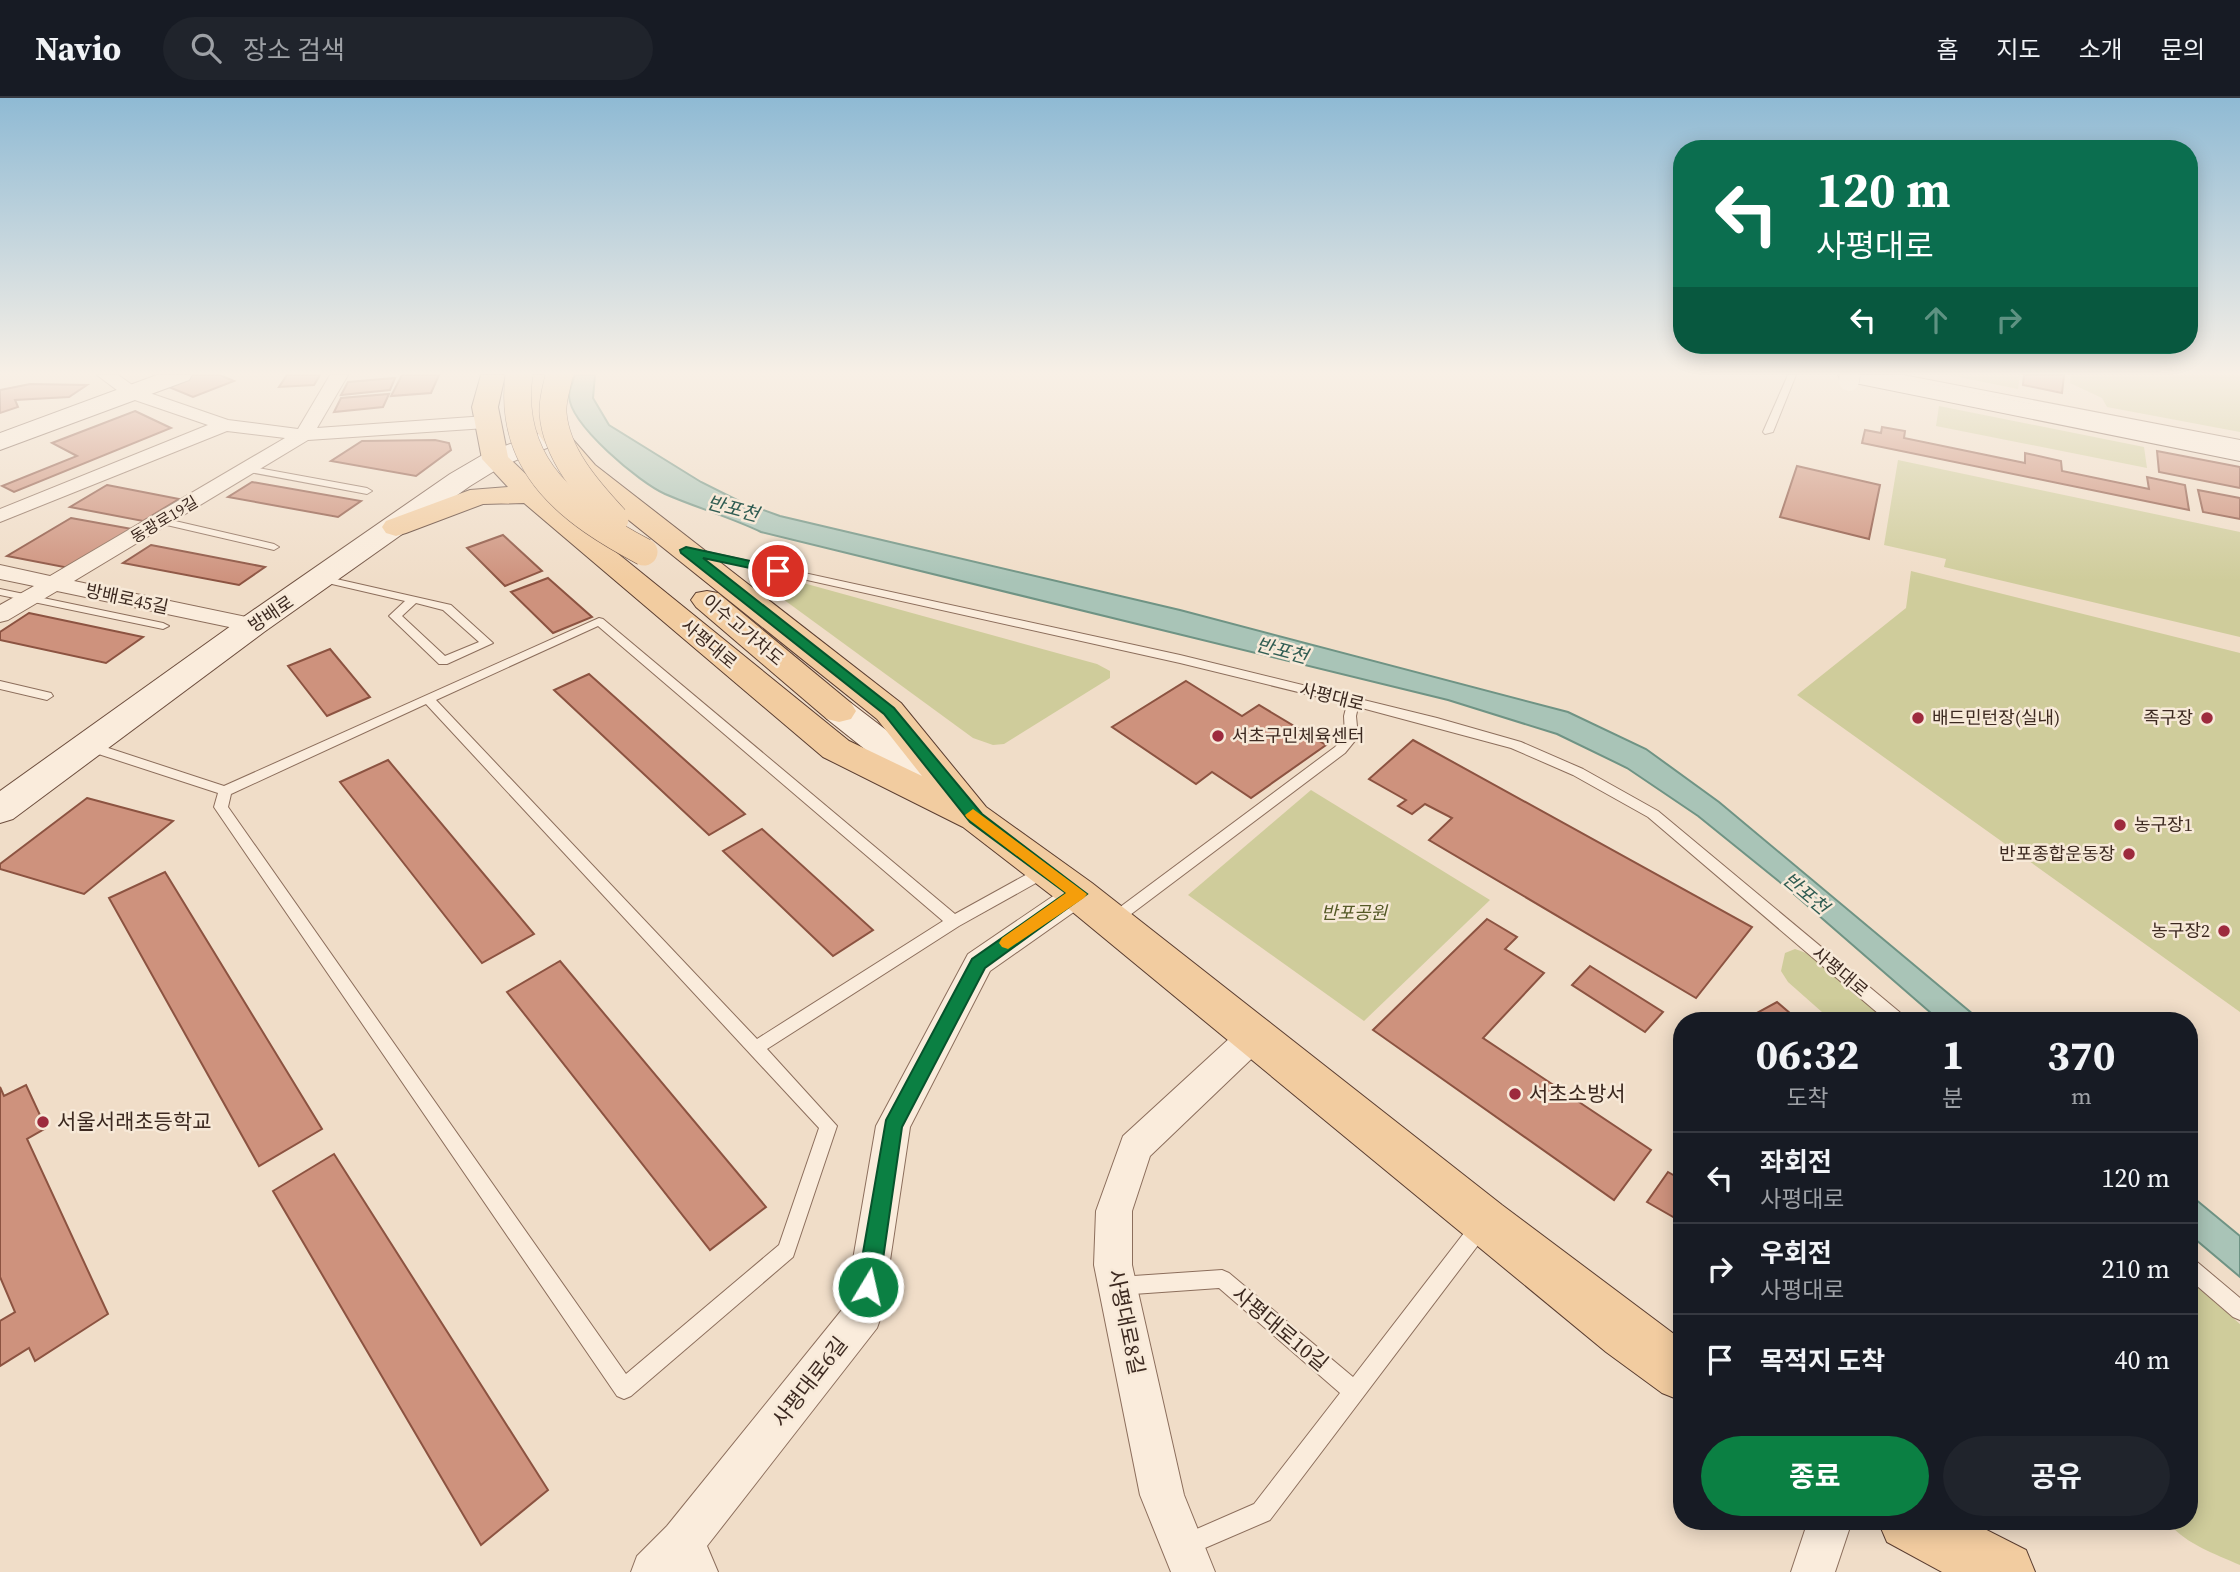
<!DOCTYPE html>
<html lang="ko">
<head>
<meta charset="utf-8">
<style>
	:root { --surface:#171b24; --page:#20242c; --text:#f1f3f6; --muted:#9ea1a6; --line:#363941; --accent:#0b8043 }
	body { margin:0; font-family:"Source Serif 4","Noto Sans KR",serif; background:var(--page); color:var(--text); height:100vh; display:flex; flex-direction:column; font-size:26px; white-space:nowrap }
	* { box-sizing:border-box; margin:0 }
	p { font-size:23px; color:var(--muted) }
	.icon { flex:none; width:38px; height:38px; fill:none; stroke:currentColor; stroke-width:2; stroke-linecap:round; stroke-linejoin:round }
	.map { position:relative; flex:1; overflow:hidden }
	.sheet { position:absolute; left:1673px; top:914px; width:525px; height:518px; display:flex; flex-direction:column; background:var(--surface); border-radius:28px; box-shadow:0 4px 18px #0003 }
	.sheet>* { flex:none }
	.top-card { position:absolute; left:1673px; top:42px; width:525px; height:214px; border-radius:28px; box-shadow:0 4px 18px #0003; background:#0b6e4f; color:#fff; overflow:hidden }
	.pin { position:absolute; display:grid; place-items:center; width:60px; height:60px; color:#fff; margin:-30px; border:4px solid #fff; border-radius:50%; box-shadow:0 2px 7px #0007 }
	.me { position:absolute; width:77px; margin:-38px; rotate:9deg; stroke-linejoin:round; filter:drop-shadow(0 0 5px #0008) }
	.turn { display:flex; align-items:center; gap:24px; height:147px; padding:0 28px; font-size:32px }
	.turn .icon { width:91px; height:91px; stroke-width:2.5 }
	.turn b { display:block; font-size:49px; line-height:60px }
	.lanes { display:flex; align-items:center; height:66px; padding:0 28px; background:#0003; justify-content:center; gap:35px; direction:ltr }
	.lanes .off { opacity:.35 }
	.eta { display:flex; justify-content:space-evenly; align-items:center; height:119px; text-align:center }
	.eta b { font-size:42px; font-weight:700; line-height:49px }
	.action { display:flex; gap:14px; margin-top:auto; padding:14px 28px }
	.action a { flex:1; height:80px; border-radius:42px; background:var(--accent); color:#fff; font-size:28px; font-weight:700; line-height:80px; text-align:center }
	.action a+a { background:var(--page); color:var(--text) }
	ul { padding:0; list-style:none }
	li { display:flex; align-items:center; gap:21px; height:91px; padding:0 28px; border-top:2px solid var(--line) }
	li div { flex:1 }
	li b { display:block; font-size:26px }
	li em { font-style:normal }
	header { display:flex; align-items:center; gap:42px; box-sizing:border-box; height:98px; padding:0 35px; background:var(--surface); border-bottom:2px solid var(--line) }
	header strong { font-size:33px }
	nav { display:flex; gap:38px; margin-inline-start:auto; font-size:24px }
	.search { width:490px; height:63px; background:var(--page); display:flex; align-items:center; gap:18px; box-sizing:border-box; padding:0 24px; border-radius:38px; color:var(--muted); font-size:26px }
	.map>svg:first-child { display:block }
</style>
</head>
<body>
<header>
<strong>Navio</strong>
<div class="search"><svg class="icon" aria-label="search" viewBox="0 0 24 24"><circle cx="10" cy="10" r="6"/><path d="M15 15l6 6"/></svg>장소 검색</div>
<nav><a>홈</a><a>지도</a><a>소개</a><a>문의</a></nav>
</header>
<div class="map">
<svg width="2240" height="1474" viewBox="0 0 2240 1474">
	<rect width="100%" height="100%" fill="#f0ddc8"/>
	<g fill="#cfcc9b">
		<polygon points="1948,277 2020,277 2018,291"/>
		<polygon points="2071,277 2240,277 2240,334 2107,309 2102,300 2070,285"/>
		<polygon points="1939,308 2144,349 2147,370 1936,328"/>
		<polygon points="1898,362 2240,434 2240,539 1944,469 1946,461 1884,447"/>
		<polygon points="1911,473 2240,555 2240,914 1797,597 1906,510"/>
		<polygon points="767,475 1097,566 1110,573 1110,580 1004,646 993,647 973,640 757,482"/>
		<polygon points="1311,692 1490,802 1364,923 1188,797"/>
		<path d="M1795,851C1827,860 1862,900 1888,922H1831L1788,884L1781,873L1785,855Z"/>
		<path d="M2189,1182L2240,1226V1467C2213,1455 2185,1446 2167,1423H2189Z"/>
	</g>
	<g fill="#a9c4b7" stroke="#6f9384" stroke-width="2">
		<path d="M575,277H595L593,300L609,327L701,384L741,404L780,418L1180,512L1568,614L1646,651L1719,704L1980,922H1939L1787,790L1698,718L1627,670L1557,636L1448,602L761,434C730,419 697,410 665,396C640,385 570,327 569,298C569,292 573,283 575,277Z"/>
		<polygon points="2189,1096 2240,1138 2240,1179 2189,1136"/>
	</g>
	<g fill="#ce927d" stroke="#8c5341" stroke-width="2">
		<polygon points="190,277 220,277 234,283 193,299 164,287"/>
		<polygon points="287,277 320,277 314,287 279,289"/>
		<polygon points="402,277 439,277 431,295 391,298"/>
		<polygon points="2024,277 2064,277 2062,295 2023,287"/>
		<polygon points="395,280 390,292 341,297 348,284"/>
		<polygon points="30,286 87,287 69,299 15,302 18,309 0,315 0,292"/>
		<polygon points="389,296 383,309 334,314 341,300"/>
		<polygon points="135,313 171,330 14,394 2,388 77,358 52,345"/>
		<polygon points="1882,329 1905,333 1904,340 2025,365 2025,355 2061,363 2062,373 2149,391 2147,379 2185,387 2189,412 1862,345 1865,332 1881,335"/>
		<polygon points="435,342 449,345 451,352 416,378 331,363 362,343"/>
		<polygon points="2157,353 2240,369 2240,390 2159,374"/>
		<polygon points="1797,368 1880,387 1869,441 1780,419"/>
		<polygon points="252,384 361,403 338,419 228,399"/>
		<polygon points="107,387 179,401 143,423 70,409"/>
		<polygon points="2198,392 2240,400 2240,421 2203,414"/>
		<polygon points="71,420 132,431 69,470 7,458"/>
		<polygon points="503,437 542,473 505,488 467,450"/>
		<polygon points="151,447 265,469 239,487 123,465"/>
		<polygon points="548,480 592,519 553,535 511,494"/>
		<polygon points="29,515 143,539 106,565 0,542 0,534"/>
		<polygon points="330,551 370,599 327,618 288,568"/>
		<polygon points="589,576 745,716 709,737 554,592"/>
		<polygon points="1186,583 1242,618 1259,607 1326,647 1251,700 1212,674 1196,686 1112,629"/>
		<polygon points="1413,642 1752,829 1696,900 1429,742 1452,720 1425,706 1412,716 1398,708 1406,702 1369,681"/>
		<polygon points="388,662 534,836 482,865 340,684"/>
		<polygon points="87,700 173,723 84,796 0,771 0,766"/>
		<polygon points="762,731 873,832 833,858 723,753"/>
		<polygon points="165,774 322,1031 259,1068 109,800"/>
		<polygon points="1487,821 1517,839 1505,851 1544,875 1483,940 1651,1052 1614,1102 1373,932"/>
		<polygon points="560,863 766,1109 710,1152 507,894"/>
		<polygon points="1590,868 1663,914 1645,934 1572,887"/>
		<polygon points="1777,904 1798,922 1744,922"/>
		<polygon points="26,987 46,1030 27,1041 108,1216 35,1263 29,1250 0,1268 0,1223 15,1214 0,1179 0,989 4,998"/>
		<polygon points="334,1056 548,1392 481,1447 273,1093"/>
		<polygon points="1668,1074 1682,1082 1682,1124 1647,1104"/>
	</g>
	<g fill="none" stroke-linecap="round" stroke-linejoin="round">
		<g stroke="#8c6e5c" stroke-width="2">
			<g id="lane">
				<polygon points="1788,277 1796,277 1773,334 1765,336 1763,334"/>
				<polygon points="1885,277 1903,277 2240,342 2240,348"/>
				<polygon points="247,368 367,390 372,393 367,396 244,373 242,371"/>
				<polygon points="162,420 274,446 279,449 274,452 158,425 157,423"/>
				<polygon points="694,451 1180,557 1437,620 1521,644 1583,671 1658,713 1903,917 1905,922 1886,922 1648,719 1573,677 1511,650 1358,609 1356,618 1358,639 1345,655 1118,826 1108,826 1106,822 1108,818 1335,649 1345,638 1344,618 1347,606 1180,565 690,456 689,454"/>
				<path d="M323,478L451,507L493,545L447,566H439L389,518L405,503L319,483V479ZM416,505L443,512L479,544L445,558L402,518Z"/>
				<polygon points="0,491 163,525 169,528 163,531 0,497"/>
				<path d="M599,520L603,521L955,816L1042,768H1052L1054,772L1052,776L959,828L767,951L837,1028L795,1153L793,1159L631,1298L624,1301L617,1298L216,712L214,709L218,695L83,651L82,648L83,645H93L224,688ZM598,528L943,823L757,941L436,602ZM426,606L819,1030L779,1147L626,1276L228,709L231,696Z"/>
				<polygon points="0,583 51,595 53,598 47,602 0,591"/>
				<polygon points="1481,1119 1488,1122 1490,1128 1488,1134 1270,1422 1184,1459 1176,1456 1173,1448 1176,1440 1254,1406 1340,1295 1219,1190 1119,1197 1112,1195 1109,1188 1112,1181 1119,1179 1222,1172 1229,1175 1353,1279 1474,1122"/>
				<polygon points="2189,1160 2196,1163 2240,1200 2240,1222 2233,1219 2189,1181"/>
			</g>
		</g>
		<g stroke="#8c6e5c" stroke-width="2">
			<g id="street">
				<polygon points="97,277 118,277 138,291 228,322 298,331 330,277 348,277 317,330 486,318 495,324 486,330 308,342 74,483 261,522 265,527 261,532 253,534 57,493 8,522 0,524 0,507 34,488 0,481 0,467 50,478 285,340 227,333 0,424 0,411 208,327 126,299"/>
				<polygon points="1078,785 1088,788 1093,796 1088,804 990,873 910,1029 882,1216 877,1230 707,1448 718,1474 631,1474 637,1458 667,1428 845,1208 876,1028 968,856 1068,788"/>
				<polygon points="1255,924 1267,928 1271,937 1267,946 1150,1058 1132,1113 1132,1167 1184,1397 1215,1474 1171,1474 1140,1397 1094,1167 1096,1113 1123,1038 1243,928"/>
				<polygon points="1808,1423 1852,1423 1835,1474 1791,1474"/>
			</g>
		</g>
		<g stroke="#6e4f3f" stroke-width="2">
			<g id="secondary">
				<polygon points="157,277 192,277 189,282 0,352 0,335"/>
				<polygon points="1838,277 1887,277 2240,347 2240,363 1850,284 1841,282"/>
				<polygon points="553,330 562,332 566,338 562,344 504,367 470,388 264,534 13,721 0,725 0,693 242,520 450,376 486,355"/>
				<polygon points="839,602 851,605 976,701 982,710 976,719 963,723 950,719 827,621 822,613 827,605"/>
			</g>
		</g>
		<g stroke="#5a3d30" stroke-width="2">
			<g id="primary">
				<polygon points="481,277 505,277 498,309 508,359 559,408 849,643 922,678 877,621 575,379 544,344 522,314 525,277 549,277 548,313 595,367 901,605 986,709 1092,785 1502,1107 1682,1242 1682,1303 1662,1295 1606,1254 1064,807 963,729 823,659 524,405 483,406 406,435 396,438 386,435 382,429 386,423 470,392 508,389 482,361 472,309"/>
				<polygon points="707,493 718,495 851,605 856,613 851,621 839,624 827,621 696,509 691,502 696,495"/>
				<polygon points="1878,1423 1969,1423 2026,1452 2035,1474 1942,1474 1887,1444"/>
			</g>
		</g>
		<use href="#lane" fill="#faecdc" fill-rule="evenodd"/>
		<use href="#street" fill="#faecdc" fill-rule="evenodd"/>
		<use href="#secondary" fill="#faecdc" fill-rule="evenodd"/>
		<use href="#primary" fill="#f2cca0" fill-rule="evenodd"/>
		<g stroke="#8c6e5c" stroke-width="21" stroke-linecap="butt">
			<polyline id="street-bridge" points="1849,283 1850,277"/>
		</g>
		<g stroke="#5a3d30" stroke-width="28" stroke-linecap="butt">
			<g id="primary-bridge">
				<path d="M519,277C507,369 572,416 644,454"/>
				<path d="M559,277C557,289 552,302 553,315C556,356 588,392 615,421"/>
			</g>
		</g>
		<use href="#street-bridge" stroke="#faecdc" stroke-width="20"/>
		<use href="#primary-bridge" stroke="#f2cca0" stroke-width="27"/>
	</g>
	<linearGradient id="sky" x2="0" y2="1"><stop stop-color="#8fbad4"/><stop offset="0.57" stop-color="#f8f0e6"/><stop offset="1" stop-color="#f8f0e6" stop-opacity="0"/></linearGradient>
	<rect width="2240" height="483" fill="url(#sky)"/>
	<polygon fill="#0b8043" stroke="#07532c" stroke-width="2" points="686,449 782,470 784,473 778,476 703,460 894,610 982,716 1087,796 985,870 902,1029 879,1189 875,1196 868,1199 860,1196 857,1189 886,1022 972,861 1066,795 970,724 884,616 681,455 680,452"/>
	<polygon fill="#f59e0b" points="973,711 1087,796 1084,800 1008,851 1002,849 999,845 1002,840 1066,795 967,720 965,717"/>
	<g fill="#9d2a3d" stroke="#f7e9d8" stroke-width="2.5">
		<circle cx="1918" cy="620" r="7"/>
		<circle cx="2207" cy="620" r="7"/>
		<circle cx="1218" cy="638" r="7"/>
		<circle cx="2120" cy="727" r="7"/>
		<circle cx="2129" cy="756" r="7"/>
		<circle cx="2224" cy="833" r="7"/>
		<circle cx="1515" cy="996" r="7"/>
		<circle cx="43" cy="1024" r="7"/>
	</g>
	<g text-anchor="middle" stroke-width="5" stroke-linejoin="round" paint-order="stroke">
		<g font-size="16" fill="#3c2920" stroke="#f7e9d8">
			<text transform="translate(164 421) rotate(-31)" y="6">동광로19길</text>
		</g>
		<g font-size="18" fill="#3c2920" stroke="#f7e9d8">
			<text transform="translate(127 501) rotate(12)" y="6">방배로45길</text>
			<text transform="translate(271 516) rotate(-34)" y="6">방배로</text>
			<text transform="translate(743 532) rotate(40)" y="6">이수고가차도</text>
			<text transform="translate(709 546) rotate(40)" y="6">사평대로</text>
			<text transform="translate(1332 599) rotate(14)" y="6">사평대로</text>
			<text transform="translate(1840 874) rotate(40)" y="6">사평대로</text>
		</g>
		<g font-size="18" fill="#3c2920" stroke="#f7e9d8" text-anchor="start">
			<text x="1932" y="626">배드민턴장(실내)</text>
			<text x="2193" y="626" text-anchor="end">족구장</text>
			<text x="1232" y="644">서초구민체육센터</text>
			<text x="2134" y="733">농구장1</text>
			<text x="2115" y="762" text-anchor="end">반포종합운동장</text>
			<text x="2210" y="839" text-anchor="end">농구장2</text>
		</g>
		<g font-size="18" font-style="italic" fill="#545926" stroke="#f7e9d8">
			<text x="1354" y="821">반포공원</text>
		</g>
		<g font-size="19" font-style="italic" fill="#2f5c52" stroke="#f7e9d8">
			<text transform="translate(733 410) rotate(15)" y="7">반포천</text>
			<text transform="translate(1282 552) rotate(15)" y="7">반포천</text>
			<text transform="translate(1806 795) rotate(40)" y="7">반포천</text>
		</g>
		<g font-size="21" fill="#3c2920" stroke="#f7e9d8" text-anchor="start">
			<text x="1529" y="1003">서초소방서</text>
			<text x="57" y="1031">서울서래초등학교</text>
		</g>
		<g font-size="21" fill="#3c2920" stroke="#f7e9d8">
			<text transform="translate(1126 1224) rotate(78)" y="7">사평대로8길</text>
			<text transform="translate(1280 1231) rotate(40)" y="7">사평대로10길</text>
			<text transform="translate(810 1284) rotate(-52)" y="7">사평대로6길</text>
		</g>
	</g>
</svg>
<div class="pin" style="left:778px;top:473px;background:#d93025"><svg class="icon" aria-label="arrive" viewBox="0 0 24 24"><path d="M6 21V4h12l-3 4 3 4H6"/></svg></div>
<svg class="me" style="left:868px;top:1189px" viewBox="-20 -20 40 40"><circle r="17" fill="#0b8043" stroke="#fff" stroke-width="3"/><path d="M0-11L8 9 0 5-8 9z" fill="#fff"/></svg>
<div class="top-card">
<div class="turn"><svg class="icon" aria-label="left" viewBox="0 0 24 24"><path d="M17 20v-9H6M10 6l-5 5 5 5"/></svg><div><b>120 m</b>사평대로</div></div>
<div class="lanes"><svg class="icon" aria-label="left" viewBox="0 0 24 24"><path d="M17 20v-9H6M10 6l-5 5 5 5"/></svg><svg class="icon off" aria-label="ahead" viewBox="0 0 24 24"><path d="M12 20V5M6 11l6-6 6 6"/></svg><svg class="icon off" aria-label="right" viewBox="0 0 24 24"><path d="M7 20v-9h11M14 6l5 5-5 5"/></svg></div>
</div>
<section class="sheet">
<div class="eta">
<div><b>06:32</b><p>도착</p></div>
<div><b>1</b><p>분</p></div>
<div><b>370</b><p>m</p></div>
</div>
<ul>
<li><svg class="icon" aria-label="left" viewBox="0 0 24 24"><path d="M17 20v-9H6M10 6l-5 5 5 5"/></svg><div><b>좌회전</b><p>사평대로</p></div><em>120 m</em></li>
<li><svg class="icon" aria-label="right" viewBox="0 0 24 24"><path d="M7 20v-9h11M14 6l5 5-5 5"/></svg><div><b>우회전</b><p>사평대로</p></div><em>210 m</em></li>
<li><svg class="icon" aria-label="arrive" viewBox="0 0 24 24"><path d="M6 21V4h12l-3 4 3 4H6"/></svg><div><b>목적지 도착</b></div><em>40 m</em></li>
</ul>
<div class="action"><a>종료</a><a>공유</a></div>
</section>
</div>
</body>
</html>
